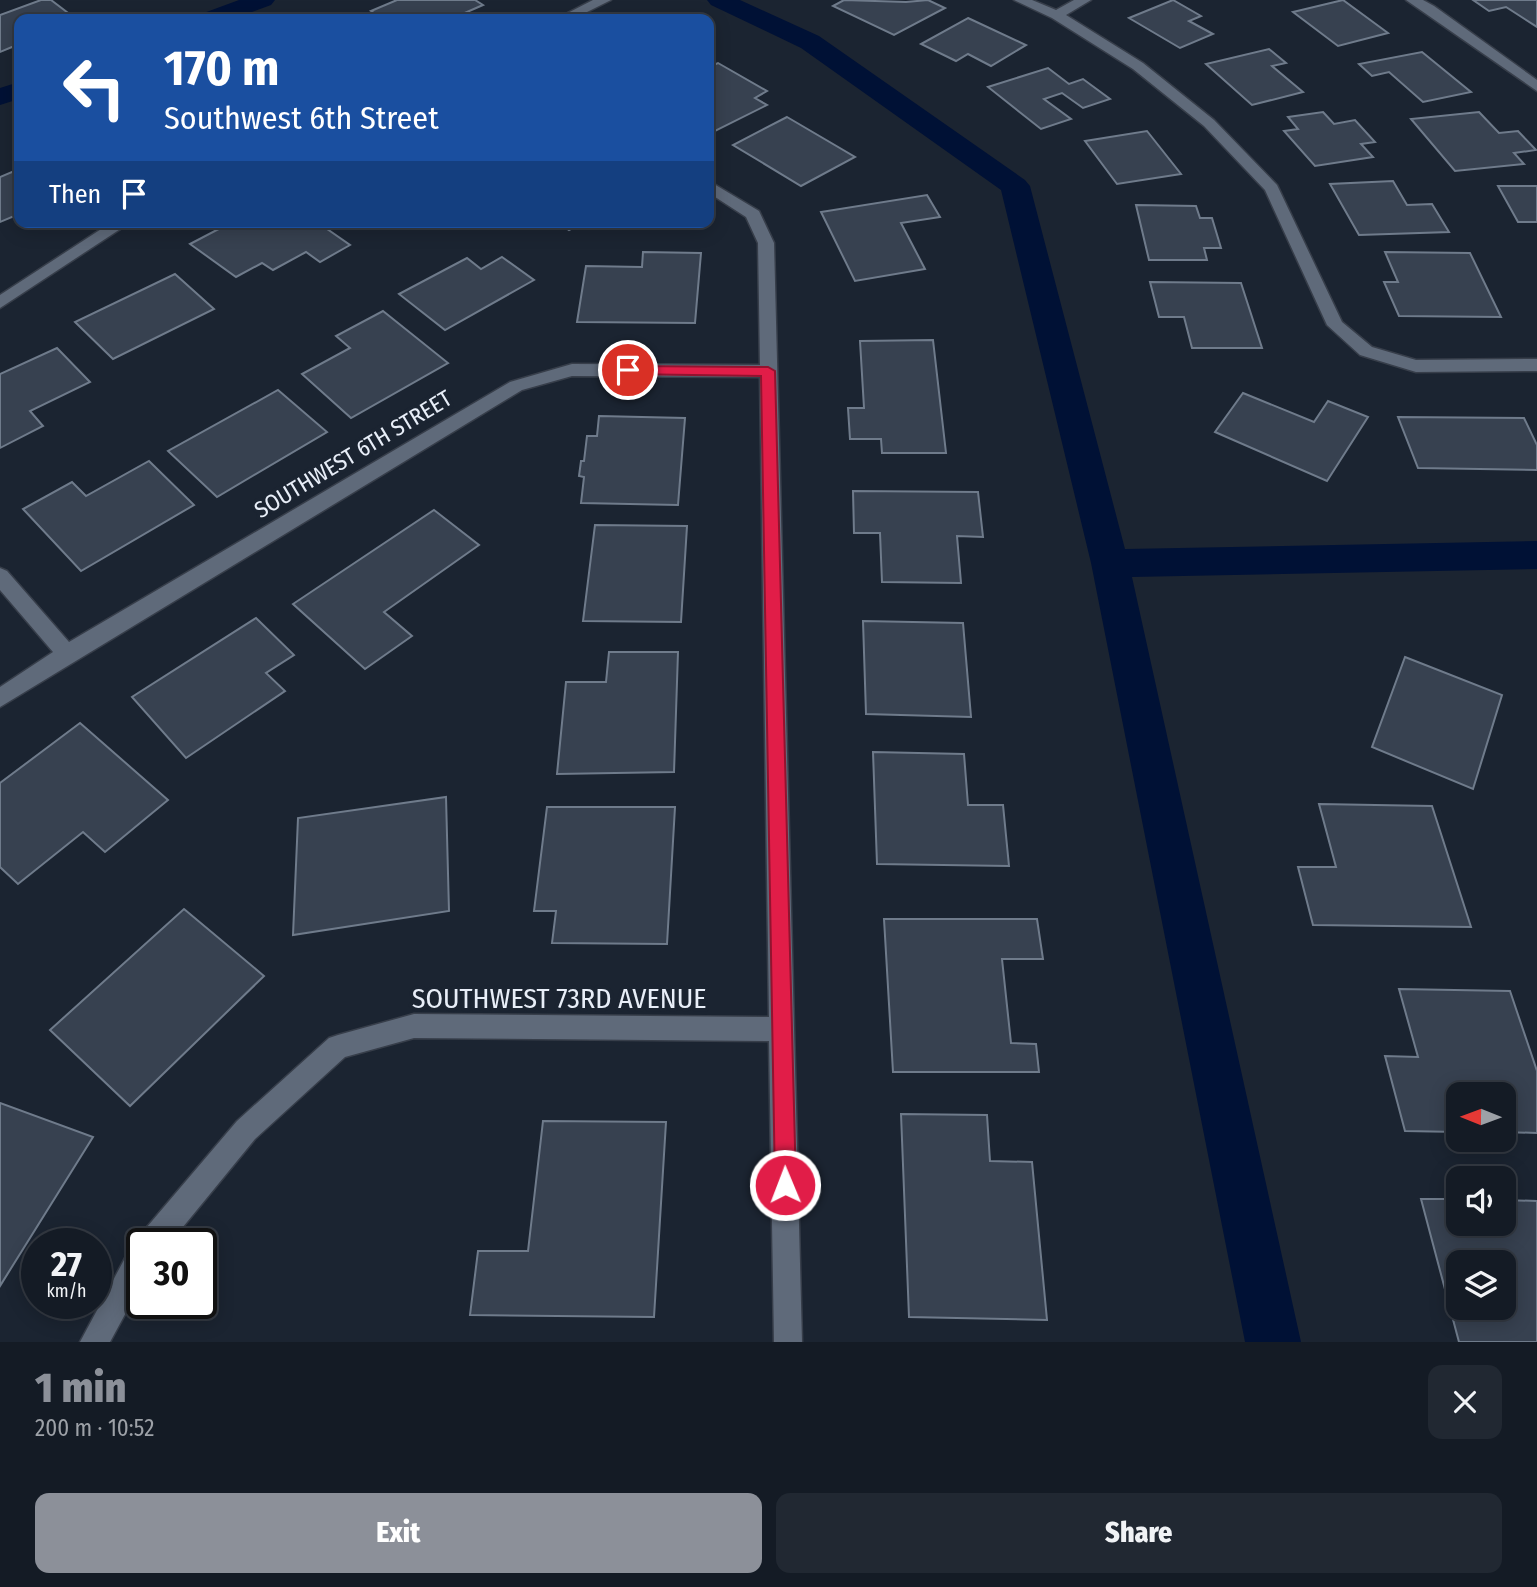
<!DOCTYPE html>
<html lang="en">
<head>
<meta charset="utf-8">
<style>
	:root { --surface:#141b25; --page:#212832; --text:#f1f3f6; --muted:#9da1a7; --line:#333942; --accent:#8c9099 }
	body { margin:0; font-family:"Fira Sans Condensed",sans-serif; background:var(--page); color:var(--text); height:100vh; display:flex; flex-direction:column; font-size:26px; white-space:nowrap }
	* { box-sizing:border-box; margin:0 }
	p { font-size:23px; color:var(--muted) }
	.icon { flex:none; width:38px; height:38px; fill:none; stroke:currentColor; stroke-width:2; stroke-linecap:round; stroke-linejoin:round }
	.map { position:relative; height:1342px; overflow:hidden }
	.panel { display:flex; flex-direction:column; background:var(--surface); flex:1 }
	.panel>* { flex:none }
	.banner { position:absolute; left:14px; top:14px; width:700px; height:214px; border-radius:14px; box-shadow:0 4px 18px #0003,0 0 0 2px var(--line); background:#1a4fa0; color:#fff; overflow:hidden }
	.needle { width:46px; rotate:271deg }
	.fabs { position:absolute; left:1446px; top:1082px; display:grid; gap:14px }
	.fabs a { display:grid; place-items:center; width:70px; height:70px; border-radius:14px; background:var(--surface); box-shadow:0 4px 18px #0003,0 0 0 2px var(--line); font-size:35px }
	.speed { position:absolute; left:21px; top:1228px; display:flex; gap:14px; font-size:35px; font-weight:700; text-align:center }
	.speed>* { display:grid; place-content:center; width:91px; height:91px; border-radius:50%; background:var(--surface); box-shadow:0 4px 18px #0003,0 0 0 2px var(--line); line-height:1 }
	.speed small { font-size:18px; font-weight:400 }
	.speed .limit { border:4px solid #111; border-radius:10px; background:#fff; color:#111 }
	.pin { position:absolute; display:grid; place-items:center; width:60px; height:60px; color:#fff; margin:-30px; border:4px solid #fff; border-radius:50%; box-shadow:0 2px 7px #0007 }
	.me { position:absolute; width:77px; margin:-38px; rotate:359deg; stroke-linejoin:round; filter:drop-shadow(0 0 5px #0008) }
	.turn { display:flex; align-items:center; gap:24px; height:147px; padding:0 35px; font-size:32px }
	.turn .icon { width:91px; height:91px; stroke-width:2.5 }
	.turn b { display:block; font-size:49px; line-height:60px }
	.then { display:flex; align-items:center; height:66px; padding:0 35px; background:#0003; gap:14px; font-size:26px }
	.round { display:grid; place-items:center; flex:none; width:74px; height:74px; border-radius:14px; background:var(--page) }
	.summary { display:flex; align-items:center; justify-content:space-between; height:119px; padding:0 35px }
	h1 { font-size:42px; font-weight:800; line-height:52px; color:var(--accent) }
	.action { display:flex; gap:14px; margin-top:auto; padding:14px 35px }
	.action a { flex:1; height:80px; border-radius:14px; background:var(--accent); color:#fff; font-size:28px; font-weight:800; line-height:80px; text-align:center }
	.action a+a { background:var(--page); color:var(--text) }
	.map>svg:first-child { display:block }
</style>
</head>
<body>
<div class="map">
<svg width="1537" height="1342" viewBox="0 0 1537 1342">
	<rect width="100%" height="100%" fill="#1b2431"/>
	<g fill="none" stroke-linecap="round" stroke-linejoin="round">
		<g fill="#001135" fill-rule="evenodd">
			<polygon points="239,0 275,0 271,5 233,19 197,19 201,14"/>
			<polygon points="707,0 740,0 819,36 1025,180 1030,186 1125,549 1537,541 1537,569 1132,577 1301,1342 1245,1342 1091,563 1001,190 801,48 711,5"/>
			<polygon points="19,82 19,99 0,105 0,88"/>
		</g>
	</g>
	<g fill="#374150" stroke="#6f7b8b" stroke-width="2" fill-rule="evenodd">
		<polygon points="41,0 51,0 76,19 19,19 19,53 12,47 0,52 0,15"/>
		<polygon points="397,0 475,0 483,5 451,19 384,19 371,11"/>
		<polygon points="844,0 906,2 928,0 945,8 894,35 833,6"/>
		<polygon points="1173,0 1201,16 1189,21 1213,34 1180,48 1129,18"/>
		<polygon points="1343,0 1388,33 1338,46 1293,12"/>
		<polygon points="1473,0 1537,0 1537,27 1506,7 1489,11"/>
		<polygon points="968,18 1026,45 991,66 968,54 956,61 921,44"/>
		<polygon points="1269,49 1286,63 1272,66 1303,92 1252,105 1206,64"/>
		<polygon points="1422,52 1471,92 1423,102 1389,72 1372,76 1359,64"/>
		<polygon points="718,63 767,91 755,98 767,105 711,133 709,67"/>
		<polygon points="1048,68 1069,84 1083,79 1110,99 1083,108 1062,93 1044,99 1071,119 1041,129 988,87"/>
		<polygon points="1323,112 1334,124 1355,120 1375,142 1361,144 1373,157 1315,166 1284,131 1298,129 1288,117"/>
		<polygon points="1479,112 1499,133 1518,131 1536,150 1514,153 1524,164 1455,171 1411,119"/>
		<polygon points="787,117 855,157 801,186 733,145"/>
		<polygon points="1147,131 1181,174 1117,184 1085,141"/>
		<polygon points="19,169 19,214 0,222 0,177"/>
		<polygon points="1393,181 1407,205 1432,204 1449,232 1359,235 1330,184"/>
		<polygon points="1498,186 1537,186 1537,222 1518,222"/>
		<polygon points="927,195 940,217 901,223 925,269 855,281 821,212"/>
		<polygon points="1136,205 1196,206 1200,218 1212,218 1221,248 1204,248 1207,260 1149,260"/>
		<polygon points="232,222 317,222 350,245 320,262 306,252 273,270 262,263 236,277 190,244"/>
		<polygon points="557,222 584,222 569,230"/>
		<polygon points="643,252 701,253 695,323 577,322 586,266 642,267"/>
		<polygon points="1385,252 1470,253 1501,317 1399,316 1384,282 1398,282"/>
		<polygon points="502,257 534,280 445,330 399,294 467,258 481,269"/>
		<polygon points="175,274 214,309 113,359 75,322"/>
		<polygon points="1150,282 1241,283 1262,348 1192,348 1184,317 1159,317"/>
		<polygon points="383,311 448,363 351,418 302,374 350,348 336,336"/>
		<polygon points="933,340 946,453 882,453 881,439 850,439 848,408 864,408 860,341"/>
		<polygon points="57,348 90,382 30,411 43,426 0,448 0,374"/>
		<polygon points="278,390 327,432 217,497 168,451"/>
		<polygon points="1243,393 1314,422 1328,401 1368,417 1327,481 1215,432"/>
		<polygon points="599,416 685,418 678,505 581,503 584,477 579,476 581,461 584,461 587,436 597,436"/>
		<polygon points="1398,417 1524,418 1537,445 1537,470 1418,468"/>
		<polygon points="149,461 194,505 81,571 23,509 72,482 86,496"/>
		<polygon points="853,491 978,492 983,537 957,536 961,583 882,582 880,533 854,533"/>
		<polygon points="434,510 479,545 384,612 412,636 365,669 293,604"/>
		<polygon points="595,525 687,526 681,622 583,621"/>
		<polygon points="256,618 294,655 266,673 285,691 186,758 132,697"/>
		<polygon points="863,621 963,623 971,717 866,714"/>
		<polygon points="609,652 678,652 674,772 557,774 566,682 606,682"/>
		<polygon points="1405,657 1502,695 1473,789 1372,747"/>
		<polygon points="80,723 168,800 105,852 83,832 18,884 0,867 0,783"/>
		<polygon points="873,752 964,754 968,805 1003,805 1009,866 877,864"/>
		<polygon points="446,797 449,911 293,935 298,818"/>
		<polygon points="1319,804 1432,806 1471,927 1313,925 1298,867 1336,867"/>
		<polygon points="547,807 675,807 667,944 552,943 556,911 534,911"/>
		<polygon points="184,909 264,976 130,1106 50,1030"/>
		<polygon points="884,919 1037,919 1043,959 1002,959 1011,1043 1036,1044 1039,1072 893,1072"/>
		<polygon points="1399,989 1510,991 1537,1071 1537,1133 1503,1132 1503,1094 1458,1094 1458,1132 1405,1131 1385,1056 1418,1057"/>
		<polygon points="0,1103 93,1137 0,1286"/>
		<polygon points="901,1114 987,1115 990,1161 1032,1162 1047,1320 909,1317"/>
		<polygon points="543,1121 666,1122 654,1317 470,1315 478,1251 528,1251"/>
		<path d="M1421,1199H1458V1223H1503V1200L1537,1201V1342H1459ZM1458,1262H1503V1307H1458Z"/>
	</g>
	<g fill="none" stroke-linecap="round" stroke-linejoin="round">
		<g stroke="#373e4a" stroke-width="3">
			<g id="minor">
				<polygon points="593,0 611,0 573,19 556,19"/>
				<polygon points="1014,0 1032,0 1056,10 1074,0 1091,0 1066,15 1143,63 1214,120 1277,185 1342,322 1372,347 1416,360 1537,359 1537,371 1416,372 1360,355 1327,325 1265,190 1204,126 1133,69 1052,18"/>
				<polygon points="1406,0 1423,0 1434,6 1537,80 1537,91"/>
				<polygon points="709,181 759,211 774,243 802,1342 774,1342 769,1041 414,1038 345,1057 255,1139 169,1244 142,1244 142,1283 110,1342 80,1342 132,1245 138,1243 141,1234 237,1121 329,1038 338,1035 414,1014 769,1017 760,377 572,376 522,390 0,707 0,687 53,652 0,590 0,568 7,571 69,642 510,382 572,364 760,365 758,243 746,217 709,193"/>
				<polygon points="112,222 131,222 0,308 0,295"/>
			</g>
		</g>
		<use href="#minor" fill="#5f6a7a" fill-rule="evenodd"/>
	</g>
	<polygon fill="#e11d48" stroke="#92132f" stroke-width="2" points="628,366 768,367 775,371 796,1185 793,1193 785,1196 778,1193 775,1185 761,376 623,374 623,367"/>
	<g text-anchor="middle" stroke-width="7" stroke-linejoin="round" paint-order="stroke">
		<g font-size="23" fill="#e8eef8" stroke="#1b2431">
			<text transform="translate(353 454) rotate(-31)" y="8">SOUTHWEST 6TH STREET</text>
		</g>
		<g font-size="28" fill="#e8eef8" stroke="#1b2431">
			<text x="559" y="1008">SOUTHWEST 73RD AVENUE</text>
		</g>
	</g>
</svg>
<div class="fabs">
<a><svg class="needle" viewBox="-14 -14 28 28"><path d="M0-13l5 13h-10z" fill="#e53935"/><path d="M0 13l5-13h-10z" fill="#9da1a7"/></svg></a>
<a><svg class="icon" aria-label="sound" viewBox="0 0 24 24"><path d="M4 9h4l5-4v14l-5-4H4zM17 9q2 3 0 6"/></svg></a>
<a><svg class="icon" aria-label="layers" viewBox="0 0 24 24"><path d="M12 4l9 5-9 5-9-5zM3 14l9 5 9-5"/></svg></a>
</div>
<div class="speed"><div>27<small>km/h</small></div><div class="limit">30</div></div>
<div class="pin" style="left:628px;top:370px;background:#d93025"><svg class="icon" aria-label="arrive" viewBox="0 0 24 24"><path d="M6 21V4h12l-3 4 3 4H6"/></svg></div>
<svg class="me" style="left:785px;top:1185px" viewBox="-20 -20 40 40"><circle r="17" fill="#e11d48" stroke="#fff" stroke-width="3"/><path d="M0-11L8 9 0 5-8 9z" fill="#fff"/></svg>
<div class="banner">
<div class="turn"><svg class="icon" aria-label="left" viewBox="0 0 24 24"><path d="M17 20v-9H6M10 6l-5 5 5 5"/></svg><div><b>170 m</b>Southwest 6th Street</div></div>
<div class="then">Then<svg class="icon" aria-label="arrive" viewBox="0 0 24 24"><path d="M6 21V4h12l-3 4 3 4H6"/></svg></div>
</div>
</div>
<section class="panel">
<div class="summary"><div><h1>1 min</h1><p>200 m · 10:52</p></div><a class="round"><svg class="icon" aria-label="close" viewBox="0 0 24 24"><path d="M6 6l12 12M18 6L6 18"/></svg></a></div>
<div class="action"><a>Exit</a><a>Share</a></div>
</section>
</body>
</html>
